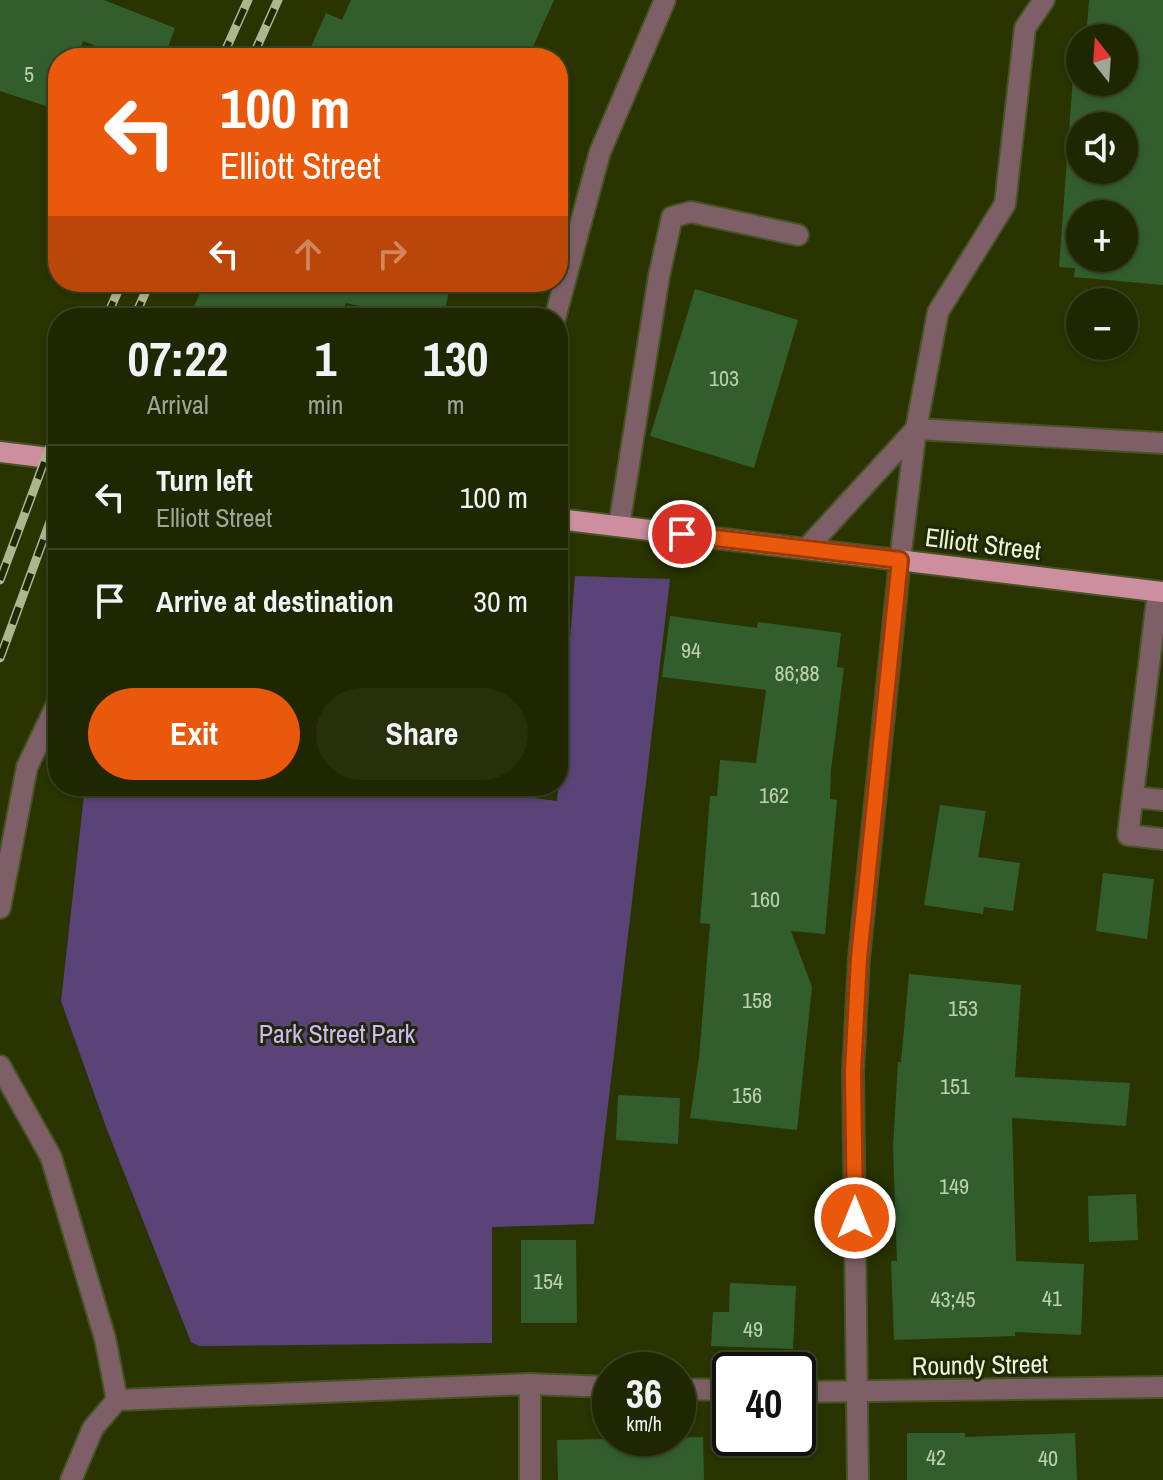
<!DOCTYPE html>
<html lang="en">
<head>
<meta charset="utf-8">
<style>
	:root { --surface:#1f2701; --page:#272f0b; --text:#f1f3f6; --muted:#a1a599; --line:#3c4423; --accent:#ea580c }
	body { margin:0; font-family:"Archivo Narrow",sans-serif; background:var(--page); color:var(--text); height:100vh; display:flex; flex-direction:column; font-size:30px; white-space:nowrap }
	* { box-sizing:border-box; margin:0 }
	p { font-size:26px; color:var(--muted) }
	.icon { flex:none; width:44px; height:44px; fill:none; stroke:currentColor; stroke-width:2; stroke-linecap:round; stroke-linejoin:round }
	.map { position:relative; flex:1; overflow:hidden }
	.sheet { position:absolute; left:48px; top:308px; width:520px; height:488px; display:flex; flex-direction:column; background:var(--surface); border-radius:32px; box-shadow:0 2px 6px #0004,0 0 0 2px var(--line) }
	.sheet>* { flex:none }
	.top-card { position:absolute; left:48px; top:48px; width:520px; height:244px; border-radius:32px; box-shadow:0 2px 6px #0004,0 0 0 2px var(--line); background:#ea580c; color:#fff; overflow:hidden }
	.needle { width:52px; rotate:343deg }
	.fabs { position:absolute; left:1066px; top:24px; display:grid; gap:16px }
	.fabs a { display:grid; place-items:center; width:72px; height:72px; border-radius:50%; background:var(--surface); box-shadow:0 2px 6px #0004,0 0 0 2px var(--line); font-size:40px }
	.speed { position:absolute; left:592px; top:1352px; display:flex; gap:16px; font-size:40px; font-weight:700; text-align:center }
	.speed>* { display:grid; place-content:center; width:104px; height:104px; border-radius:50%; background:var(--surface); box-shadow:0 2px 6px #0004,0 0 0 2px var(--line); line-height:1 }
	.speed small { font-size:20px; font-weight:400 }
	.speed .limit { border:4px solid #111; border-radius:12px; background:#fff; color:#111 }
	.pin { position:absolute; display:grid; place-items:center; width:68px; height:68px; color:#fff; margin:-34px; border:4px solid #fff; border-radius:50%; box-shadow:0 2px 8px #0007 }
	.me { position:absolute; width:88px; margin:-44px; rotate:0deg; stroke-linejoin:round; filter:drop-shadow(0 0 6px #0008) }
	.turn { display:flex; align-items:center; gap:28px; height:168px; padding:0 40px; font-size:36px }
	.turn .icon { width:104px; height:104px; stroke-width:2.5 }
	.turn b { display:block; font-size:56px; line-height:68px }
	.lanes { display:flex; align-items:center; height:76px; padding:0 40px; background:#0003; justify-content:center; gap:40px; direction:ltr }
	.lanes .off { opacity:.35 }
	.eta { display:flex; justify-content:space-evenly; align-items:center; height:136px; text-align:center }
	.eta b { font-size:48px; font-weight:700; line-height:56px }
	.cta { display:flex; gap:16px; margin-top:auto; padding:16px 40px }
	.cta a { flex:1; height:92px; border-radius:48px; background:var(--accent); color:#fff; font-size:32px; font-weight:700; line-height:92px; text-align:center }
	.cta a+a { background:var(--page); color:var(--text) }
	ul { padding:0; list-style:none }
	li { display:flex; align-items:center; gap:24px; height:104px; padding:0 40px; border-top:2px solid var(--line) }
	li div { flex:1 }
	li b { display:block; font-size:30px }
	li em { font-style:normal }
	.map>svg:first-child { display:block }
</style>
</head>
<body>
<div class="map">
<svg width="1163" height="1480" viewBox="0 0 1163 1480">
	<rect width="100%" height="100%" fill="#293401"/>
	<polygon fill="#594377" points="575,576 670,579 594,1224 492,1227 492,1343 199,1346 191,1342 106,1127 61,1001 85,786 440,786 557,801"/>
	<g fill="#325e2e" fill-rule="evenodd">
		<polygon points="0,0 104,0 175,28 164,58 127,58 83,41 78,58 58,58 58,110 0,91"/>
		<polygon points="351,0 554,0 528,58 306,58 326,13 342,20"/>
		<path d="M1089,0H1163V285L1074,277L1075,268L1059,267L1074,64L1080,65V82H1124V38H1086ZM1080,126H1124V170H1080ZM1080,214H1124V258H1080Z"/>
		<polygon points="205,282 451,282 443,318 413,318 346,303 339,318 189,318"/>
		<polygon points="695,289 798,320 754,468 650,436"/>
		<polygon points="670,616 757,628 758,622 841,633 837,667 844,668 831,770 830,799 837,800 825,934 791,931 812,987 797,1130 690,1118 699,1058 710,924 700,923 710,796 717,796 720,760 756,763 766,690 662,677"/>
		<polygon points="940,805 986,811 978,857 1020,863 1013,911 984,907 983,914 924,905"/>
		<polygon points="1103,873 1154,879 1147,939 1096,931"/>
		<polygon points="909,974 1021,985 1015,1077 1130,1083 1126,1126 1012,1118 1016,1261 1084,1264 1081,1335 1015,1332 1015,1336 894,1340 891,1261 897,1261 893,1147 898,1062 901,1062"/>
		<polygon points="618,1095 680,1098 678,1144 616,1140"/>
		<polygon points="1136,1194 1138,1240 1089,1242 1088,1196"/>
		<polygon points="521,1240 576,1240 577,1323 521,1323"/>
		<polygon points="730,1283 796,1286 793,1349 711,1346 713,1312 729,1312"/>
		<polygon points="907,1433 965,1433 965,1437 1075,1433 1077,1480 907,1480"/>
		<polygon points="703,1437 704,1480 558,1480 557,1440"/>
	</g>
	<g fill="none" stroke-linecap="round" stroke-linejoin="round">
		<g stroke="#485323" stroke-width="24">
			<g id="minor">
				<polyline points="555,318 600,152 665,0"/>
				<polyline points="916,429 1163,443"/>
				<polyline points="619,526 659,276 672,217 691,212 798,235"/>
				<polyline points="807,548 916,429"/>
				<polyline points="1158,592 1128,835 1163,839"/>
				<polyline points="1133,797 1163,800"/>
				<polyline points="0,908 27,767 58,702"/>
				<polyline points="0,1066 51,1157 105,1338 117,1400 530,1384 610,1387"/>
				<polyline points="678,1389 730,1390"/>
				<polyline points="798,1392 1163,1387"/>
				<polyline points="71,1480 93,1428 117,1400"/>
				<polyline points="530,1480 530,1384"/>
				<polyline points="858,1480 853,1072 859,958 900,560 916,429 938,312 1005,204 1025,28 1044,0"/>
			</g>
		</g>
		<g stroke="#485323" stroke-width="24">
			<g id="major">
				<polyline points="0,452 58,459"/>
				<polyline points="558,519 1163,592"/>
			</g>
		</g>
		<use href="#minor" stroke="#7e5f67" stroke-width="20"/>
		<use href="#major" stroke="#cd8e9f" stroke-width="20"/>
		<g stroke="#acb78f" stroke-width="9">
			<g id="rail">
				<polyline points="222,58 248,0"/>
				<polyline points="252,58 278,0"/>
				<polyline points="106,318 122,282"/>
				<polyline points="134,318 150,282"/>
				<polyline points="0,580 58,425"/>
				<polyline points="0,658 58,500"/>
			</g>
		</g>
		<use href="#rail" stroke="#202907" stroke-width="6" stroke-dasharray="18" stroke-linecap="butt"/>
	</g>
	<g fill="none" stroke-linecap="round" stroke-linejoin="round">
		<g stroke="#983908" stroke-width="20">
			<polyline id="route" points="682,534 900,560 859,958 853,1072 855,1218"/>
		</g>
		<use href="#route" stroke="#ea580c" stroke-width="14"/>
	</g>
	<g text-anchor="middle" stroke-width="6" stroke-linejoin="round" paint-order="stroke">
		<g font-size="22" fill="#bdd0aa">
			<text x="29" y="82">5</text>
			<text x="724" y="386">103</text>
			<text x="691" y="658">94</text>
			<text x="797" y="681">86;88</text>
			<text x="774" y="803">162</text>
			<text x="765" y="907">160</text>
			<text x="757" y="1008">158</text>
			<text x="963" y="1016">153</text>
			<text x="955" y="1094">151</text>
			<text x="747" y="1103">156</text>
			<text x="954" y="1194">149</text>
			<text x="548" y="1289">154</text>
			<text x="1052" y="1306">41</text>
			<text x="953" y="1307">43;45</text>
			<text x="753" y="1337">49</text>
			<text x="936" y="1465">42</text>
			<text x="1048" y="1466">40</text>
		</g>
		<g font-size="26" fill="#ebf6d4" stroke="#202907">
			<text transform="translate(983 544) rotate(7)" y="9">Elliott Street</text>
			<text transform="translate(980 1365) rotate(-1)" y="9">Roundy Street</text>
		</g>
		<g font-size="26" fill="#d1b7fb" stroke="#202907">
			<text x="337" y="1043">Park Street Park</text>
		</g>
	</g>
</svg>
<div class="fabs">
<a><svg class="needle" viewBox="-14 -14 28 28"><path d="M0-13l5 13h-10z" fill="#e53935"/><path d="M0 13l5-13h-10z" fill="#a1a599"/></svg></a>
<a><svg class="icon" aria-label="sound" viewBox="0 0 24 24"><path d="M4 9h4l5-4v14l-5-4H4zM17 9q2 3 0 6"/></svg></a>
<a>+</a>
<a>−</a>
</div>
<div class="speed"><div>36<small>km/h</small></div><div class="limit">40</div></div>
<div class="pin" style="left:682px;top:534px;background:#d93025"><svg class="icon" aria-label="arrive" viewBox="0 0 24 24"><path d="M6 21V4h12l-3 4 3 4H6"/></svg></div>
<svg class="me" style="left:855px;top:1218px" viewBox="-20 -20 40 40"><circle r="17" fill="#ea580c" stroke="#fff" stroke-width="3"/><path d="M0-11L8 9 0 5-8 9z" fill="#fff"/></svg>
<div class="top-card">
<div class="turn"><svg class="icon" aria-label="left" viewBox="0 0 24 24"><path d="M17 20v-9H6M10 6l-5 5 5 5"/></svg><div><b>100 m</b>Elliott Street</div></div>
<div class="lanes"><svg class="icon" aria-label="left" viewBox="0 0 24 24"><path d="M17 20v-9H6M10 6l-5 5 5 5"/></svg><svg class="icon off" aria-label="ahead" viewBox="0 0 24 24"><path d="M12 20V5M6 11l6-6 6 6"/></svg><svg class="icon off" aria-label="right" viewBox="0 0 24 24"><path d="M7 20v-9h11M14 6l5 5-5 5"/></svg></div>
</div>
<section class="sheet">
<div class="eta">
<div><b>07:22</b><p>Arrival</p></div>
<div><b>1</b><p>min</p></div>
<div><b>130</b><p>m</p></div>
</div>
<ul>
<li><svg class="icon" aria-label="left" viewBox="0 0 24 24"><path d="M17 20v-9H6M10 6l-5 5 5 5"/></svg><div><b>Turn left</b><p>Elliott Street</p></div><em>100 m</em></li>
<li><svg class="icon" aria-label="arrive" viewBox="0 0 24 24"><path d="M6 21V4h12l-3 4 3 4H6"/></svg><div><b>Arrive at destination</b></div><em>30 m</em></li>
</ul>
<div class="cta"><a>Exit</a><a>Share</a></div>
</section>
</div>
</body>
</html>
